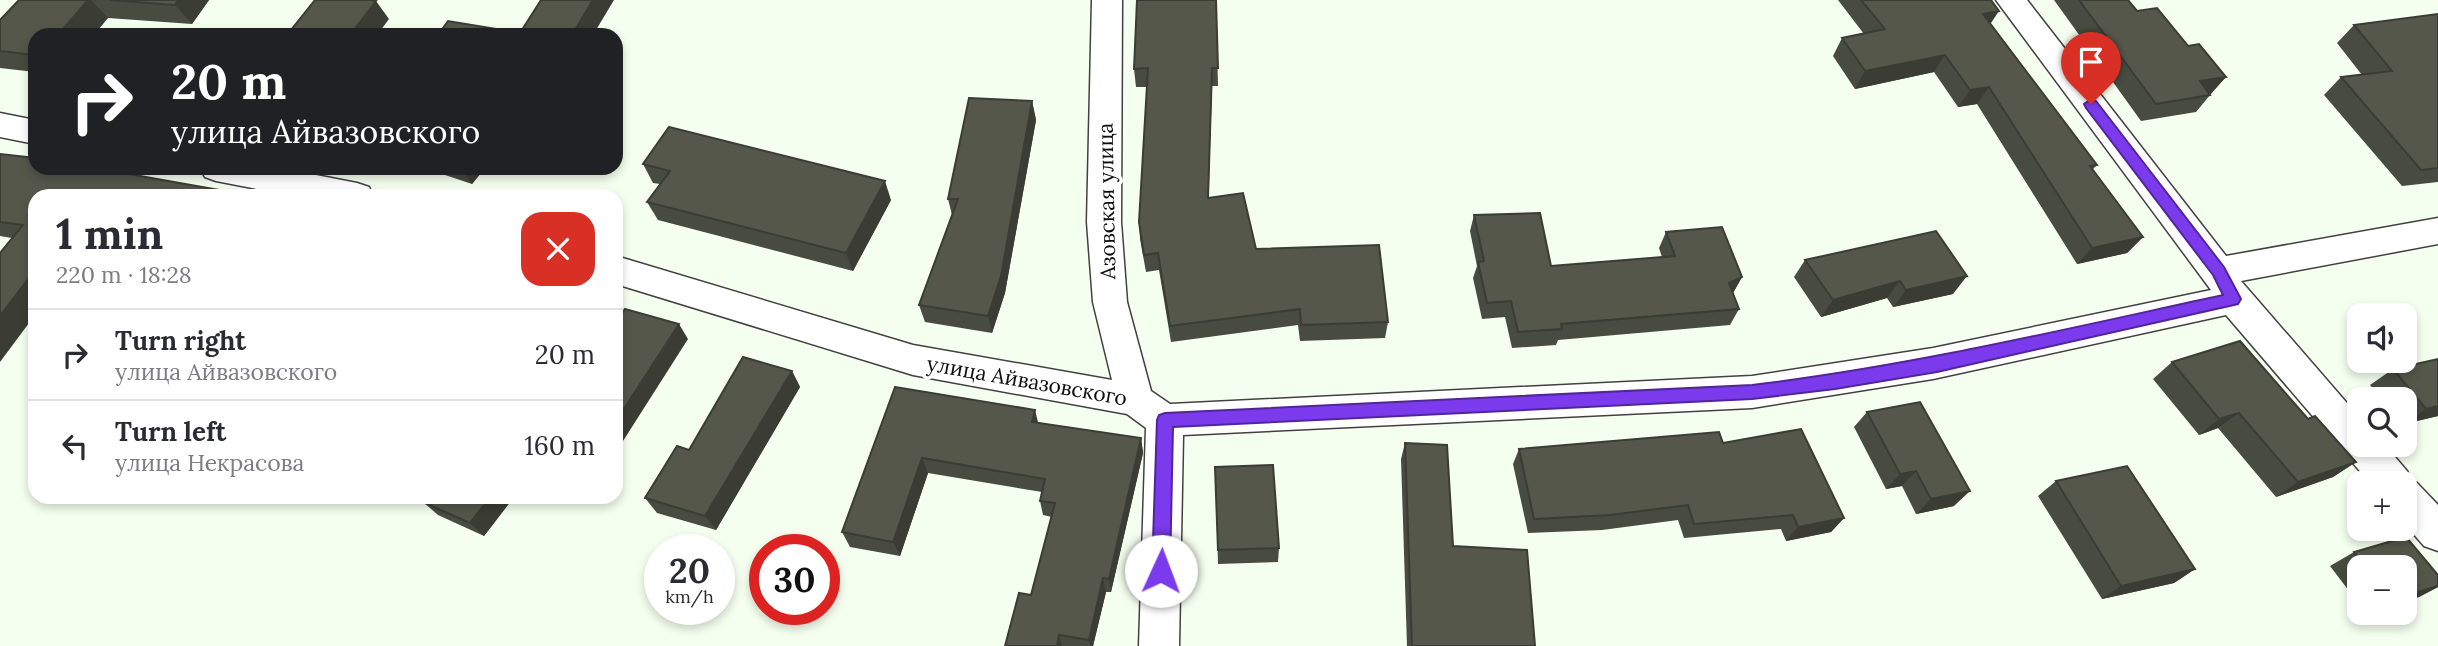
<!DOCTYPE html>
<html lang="en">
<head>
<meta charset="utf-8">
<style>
	:root { --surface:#fff; --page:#f7f7f7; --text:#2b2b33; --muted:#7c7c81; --line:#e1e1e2 }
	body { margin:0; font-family:Lora,serif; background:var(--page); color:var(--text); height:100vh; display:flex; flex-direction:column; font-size:26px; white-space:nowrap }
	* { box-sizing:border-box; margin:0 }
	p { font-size:23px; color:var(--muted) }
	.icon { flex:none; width:38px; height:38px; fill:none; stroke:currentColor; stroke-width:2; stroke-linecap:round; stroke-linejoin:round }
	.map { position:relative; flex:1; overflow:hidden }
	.side { position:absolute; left:28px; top:189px; width:595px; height:315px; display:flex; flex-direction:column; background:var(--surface); border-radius:21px; box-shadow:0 4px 10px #0003 }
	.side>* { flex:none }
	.top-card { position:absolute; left:28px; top:28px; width:595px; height:147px; border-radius:21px; box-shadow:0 4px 10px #0003; background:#202124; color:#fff; overflow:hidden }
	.controls { position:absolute; left:2347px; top:303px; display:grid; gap:14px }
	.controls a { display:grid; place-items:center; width:70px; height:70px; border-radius:14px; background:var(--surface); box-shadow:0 4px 10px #0003; font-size:35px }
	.speed { position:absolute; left:644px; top:534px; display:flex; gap:14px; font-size:35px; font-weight:700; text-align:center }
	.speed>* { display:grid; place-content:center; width:91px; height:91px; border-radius:50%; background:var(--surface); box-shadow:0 4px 10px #0003; line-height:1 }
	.speed small { font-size:18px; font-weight:400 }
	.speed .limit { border:10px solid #d22; background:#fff; color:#111 }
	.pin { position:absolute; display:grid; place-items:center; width:60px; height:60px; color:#fff; margin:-72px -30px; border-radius:50% 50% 50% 0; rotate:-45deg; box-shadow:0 0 7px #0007 }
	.pin .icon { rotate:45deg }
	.me { position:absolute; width:77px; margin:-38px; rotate:2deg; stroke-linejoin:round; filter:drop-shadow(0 0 5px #0008) }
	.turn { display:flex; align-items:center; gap:24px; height:147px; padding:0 28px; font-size:32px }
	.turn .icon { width:91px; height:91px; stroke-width:2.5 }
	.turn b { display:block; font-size:49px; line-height:60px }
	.round { display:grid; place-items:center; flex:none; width:74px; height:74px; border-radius:21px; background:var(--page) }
	.summary { display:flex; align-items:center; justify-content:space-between; height:119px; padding:0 28px }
	h1 { font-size:42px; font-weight:700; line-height:52px }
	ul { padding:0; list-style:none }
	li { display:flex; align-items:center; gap:21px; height:91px; padding:0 28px; border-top:2px solid var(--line) }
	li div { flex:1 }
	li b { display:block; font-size:26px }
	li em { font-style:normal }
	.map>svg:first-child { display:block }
</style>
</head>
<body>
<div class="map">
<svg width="2438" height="646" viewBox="0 0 2438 646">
	<rect width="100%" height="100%" fill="#f5ffef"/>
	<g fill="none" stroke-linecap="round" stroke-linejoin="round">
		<g stroke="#414141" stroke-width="3">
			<g id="street">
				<polygon points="1092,0 1122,0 1121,222 1127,302 1151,391 1170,404 1752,376 1933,348 2211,290 1996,0 2027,0 2226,256 2438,218 2438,244 2241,281 2359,417 2359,444 2384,444 2407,471 2412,481 2417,483 2438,505 2438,551 2424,546 2404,523 2404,483 2370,483 2226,315 1933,379 1752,408 1183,435 1179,646 1139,646 1146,428 1127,414 913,375 616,284 616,256 913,345 1112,380 1093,302 1087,222"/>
				<polygon points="0,113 35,120 35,144 0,137"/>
				<polygon points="200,168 280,168 357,183 369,187 373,196 293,196 216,181 205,177"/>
			</g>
		</g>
		<use href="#street" fill="#fff" fill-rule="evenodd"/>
	</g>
	<g fill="#484b40">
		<polygon points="19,0 209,0 192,24 108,18 35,35 35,72 0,68 0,20"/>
		<polygon points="1216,0 1218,86 1212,86 1208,198 1256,249 1388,322 1385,338 1300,341 1298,325 1171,342 1159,270 1146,272 1140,239 1139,222 1147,87 1136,87 1134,69"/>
		<polygon points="1838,0 1991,0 1991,24 2097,165 2092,170 2143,237 2127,253 2077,264 1977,104 1958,107 1934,72 1855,89 1833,56 1842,38 1864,34"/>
		<polygon points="2054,0 2128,0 2137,11 2188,46 2226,77 2209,94 2210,95 2196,112 2141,121"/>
		<polygon points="2438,14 2438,182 2402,186 2324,95 2341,77 2362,75 2337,43 2354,25"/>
		<polygon points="1032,101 1036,120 1005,293 992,333 925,322 919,305 952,215 948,199"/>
		<polygon points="0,154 114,168 118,172 35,196 35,315 12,238 0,236"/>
		<polygon points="643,164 891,200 853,271 658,220 647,202 660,184 653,183"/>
		<polygon points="424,168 485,168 472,184"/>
		<polygon points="1474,215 1551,266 1662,257 1659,248 1666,232 1742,277 1733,293 1739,309 1730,325 1558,340 1556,345 1512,348 1505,317 1482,319 1473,278 1477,266 1470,231"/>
		<polygon points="1936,231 1953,294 1893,307 1887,298 1821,317 1794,277 1805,260"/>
		<polygon points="2172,362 2308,419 2356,462 2333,477 2276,497 2218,428 2199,435 2153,379"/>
		<polygon points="2393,369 2438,416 2404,424 2404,399 2381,399 2370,385"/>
		<polygon points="792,371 800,387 716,530 657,513 645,498 689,450"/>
		<polygon points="895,387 1038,423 1141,438 1143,453 1111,592 1106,592 1093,646 1005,646 1031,595 1052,517 1043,515 1040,501 1042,492 928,473 900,556 850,547 842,532"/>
		<polygon points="1867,412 1954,506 1916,514 1902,486 1886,489 1854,427"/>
		<polygon points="1405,443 1453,546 1535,646 1407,646 1401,459"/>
		<polygon points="1519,449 1844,518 1831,532 1786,541 1781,529 1684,538 1678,520 1602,530 1528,533 1513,464"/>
		<polygon points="1215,467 1279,548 1278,562 1218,564"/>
		<polygon points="2056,481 2195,569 2174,583 2102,599 2038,496"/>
		<polygon points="427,497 514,497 484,536 438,515 423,502"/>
		<polygon points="2354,552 2438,575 2438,587 2419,597 2404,601 2404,567 2359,567 2359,604 2330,566"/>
	</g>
	<g fill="#3b3d34">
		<polygon points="88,0 91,0 108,18 94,35 58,35"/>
		<polygon points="178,0 209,0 192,24 175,5"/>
		<polygon points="593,0 614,0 593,35 572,35"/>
		<polygon points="376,1 389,19 377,35 350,35"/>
		<polygon points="1999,11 1987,29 1983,14"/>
		<polygon points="1945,55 1934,72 1855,89 1865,71"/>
		<polygon points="1212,68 1212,86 1208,216 1208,198"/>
		<polygon points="2226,77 2211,94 2185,98 2200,81"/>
		<polygon points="1989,87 1977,104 1958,107 1970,90"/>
		<polygon points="1032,101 1036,120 1005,293 992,333 988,316"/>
		<polygon points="460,168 485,168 472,184"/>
		<polygon points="885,181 891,200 853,271 846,253"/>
		<polygon points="2143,237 2127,253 2077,264 2092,248"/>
		<polygon points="35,270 35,315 0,362 0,316"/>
		<polygon points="1967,276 1953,294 1893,307 1906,290"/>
		<polygon points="1742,277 1733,293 1729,283"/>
		<polygon points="1900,281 1887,298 1821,317 1833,300"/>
		<polygon points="679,324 688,339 616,452 616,421"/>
		<polygon points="792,371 800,387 716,530 705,516"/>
		<polygon points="2438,406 2438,416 2404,424 2426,409"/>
		<polygon points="1035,410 1039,426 1032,422"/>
		<polygon points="2239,413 2218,428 2199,435 2219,419"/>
		<polygon points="1141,438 1143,453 1111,592 1109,579"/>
		<polygon points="922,458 928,473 900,556 893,542"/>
		<polygon points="2356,462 2333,477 2276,497 2298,482"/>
		<polygon points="1916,471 1902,486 1886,489 1900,474"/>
		<polygon points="1970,491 1954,506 1916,514 1931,499"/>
		<polygon points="490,497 514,497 484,536 470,523"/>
		<polygon points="1844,518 1831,532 1786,541 1798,527"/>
		<polygon points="2195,569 2174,583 2102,599 2121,586"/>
		<polygon points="1103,578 1106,592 1093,646 1090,646 1089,640"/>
		<polygon points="2438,586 2438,587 2419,597 2404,601 2404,596"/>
		<polygon points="1059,635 1062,646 1057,646"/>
	</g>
	<g fill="#54574a" stroke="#3b3d34" stroke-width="2">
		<polygon points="19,0 88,0 58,35 35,35 35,55 0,51 0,20"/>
		<polygon points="109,0 178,0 175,5"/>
		<polygon points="315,0 371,0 376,1 350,35 287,35"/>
		<polygon points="541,0 593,0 572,35 438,35 448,21 520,33"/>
		<polygon points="1137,0 1216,0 1218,68 1212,68 1208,198 1243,193 1256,249 1379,245 1388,322 1301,325 1300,309 1170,326 1158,253 1144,255 1139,222 1148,68 1134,69"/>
		<polygon points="1861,0 1991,0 1999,11 1983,14 2097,165 2090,166 2143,237 2092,248 1989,87 1970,90 1945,55 1865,71 1842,38 1885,29"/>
		<polygon points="2079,0 2128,0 2137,11 2157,8 2188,46 2199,44 2226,77 2200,81 2210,95 2156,104"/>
		<polygon points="2438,14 2438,168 2421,170 2341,77 2392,71 2354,25"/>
		<polygon points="219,29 257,35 214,35"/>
		<polygon points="969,98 1032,101 1001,276 988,316 919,305 958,199 948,199"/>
		<polygon points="669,127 885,181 846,253 647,202 670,171 643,164"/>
		<polygon points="0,154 35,158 35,168 114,168 112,171 253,196 35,196 35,270 0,316 0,253 23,225 0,222"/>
		<polygon points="1540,213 1551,266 1675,256 1666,232 1722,227 1742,277 1729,283 1739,309 1561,324 1562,329 1518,332 1511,301 1487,303 1478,262 1484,261 1474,215"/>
		<polygon points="1936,231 1967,276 1906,290 1900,281 1833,300 1805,260"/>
		<polygon points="625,309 679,324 616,421 616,318 619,318"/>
		<polygon points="2240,341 2308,419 2315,416 2356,462 2298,482 2239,413 2219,419 2172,362"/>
		<polygon points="743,357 792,371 705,516 645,498 677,446 689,450"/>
		<polygon points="2438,359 2438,406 2426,409 2393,369"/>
		<polygon points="895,387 1035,410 1032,422 1141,438 1109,579 1103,578 1089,640 1059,635 1057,646 1005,646 1019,593 1031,595 1055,503 1040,501 1045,479 922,458 893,542 842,532"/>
		<polygon points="1920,402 1970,491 1931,499 1916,471 1900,474 1867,412"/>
		<polygon points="1801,429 1844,518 1798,527 1793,515 1694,524 1688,505 1610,515 1534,519 1519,449 1719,432 1723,443"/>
		<polygon points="1405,443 1447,445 1453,546 1527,550 1535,646 1412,646"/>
		<polygon points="1273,465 1279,548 1218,550 1215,467"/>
		<polygon points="2127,466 2195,569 2121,586 2056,481"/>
		<polygon points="427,497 490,497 470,523 423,502"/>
		<polygon points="2406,537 2438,575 2438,586 2404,596 2404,567 2365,567 2354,552"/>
	</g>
	<path fill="#7c3aed" stroke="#51269a" stroke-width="2" d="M2091,99L2096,101L2224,267L2241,299L2238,304L1937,372L1835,389L1752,399L1173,427L1170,571L1167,577L1161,579L1155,577L1152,571L1157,420L1159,415L1165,413L1752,385C1911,366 2066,329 2223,295L2213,275L2086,108L2084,104Z"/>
	<g text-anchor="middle" stroke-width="7" stroke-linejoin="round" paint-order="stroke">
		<g font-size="21" fill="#0e0e0e" stroke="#fff">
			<text transform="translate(1107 201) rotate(-91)" y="7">Азовская улица</text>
			<text transform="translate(1027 381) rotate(10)" y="7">улица Айвазовского</text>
		</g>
	</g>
</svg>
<div class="controls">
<a><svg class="icon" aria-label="sound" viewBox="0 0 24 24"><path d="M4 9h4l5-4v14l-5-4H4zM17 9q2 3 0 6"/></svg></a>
<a><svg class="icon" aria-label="search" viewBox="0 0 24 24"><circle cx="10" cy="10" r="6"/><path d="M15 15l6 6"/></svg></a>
<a>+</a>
<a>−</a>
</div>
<div class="speed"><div>20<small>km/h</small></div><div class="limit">30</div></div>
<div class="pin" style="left:2091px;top:104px;background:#d93025"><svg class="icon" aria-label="arrive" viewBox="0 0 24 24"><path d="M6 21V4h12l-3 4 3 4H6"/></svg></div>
<svg class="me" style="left:1161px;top:571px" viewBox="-20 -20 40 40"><circle r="19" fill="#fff"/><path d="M0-13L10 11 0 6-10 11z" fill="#7c3aed"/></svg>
<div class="top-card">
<div class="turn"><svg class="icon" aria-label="right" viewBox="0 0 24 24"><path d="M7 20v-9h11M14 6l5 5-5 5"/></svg><div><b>20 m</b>улица Айвазовского</div></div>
</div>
<section class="side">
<div class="summary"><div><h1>1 min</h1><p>220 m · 18:28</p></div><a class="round" style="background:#d93025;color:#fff"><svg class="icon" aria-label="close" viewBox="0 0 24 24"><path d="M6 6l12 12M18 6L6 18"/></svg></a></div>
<ul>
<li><svg class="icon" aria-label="right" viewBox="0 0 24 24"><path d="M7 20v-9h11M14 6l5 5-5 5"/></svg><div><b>Turn right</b><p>улица Айвазовского</p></div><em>20 m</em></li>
<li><svg class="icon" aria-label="left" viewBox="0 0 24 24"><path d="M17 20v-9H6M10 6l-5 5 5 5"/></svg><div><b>Turn left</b><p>улица Некрасова</p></div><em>160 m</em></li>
</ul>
</section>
</div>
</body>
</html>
